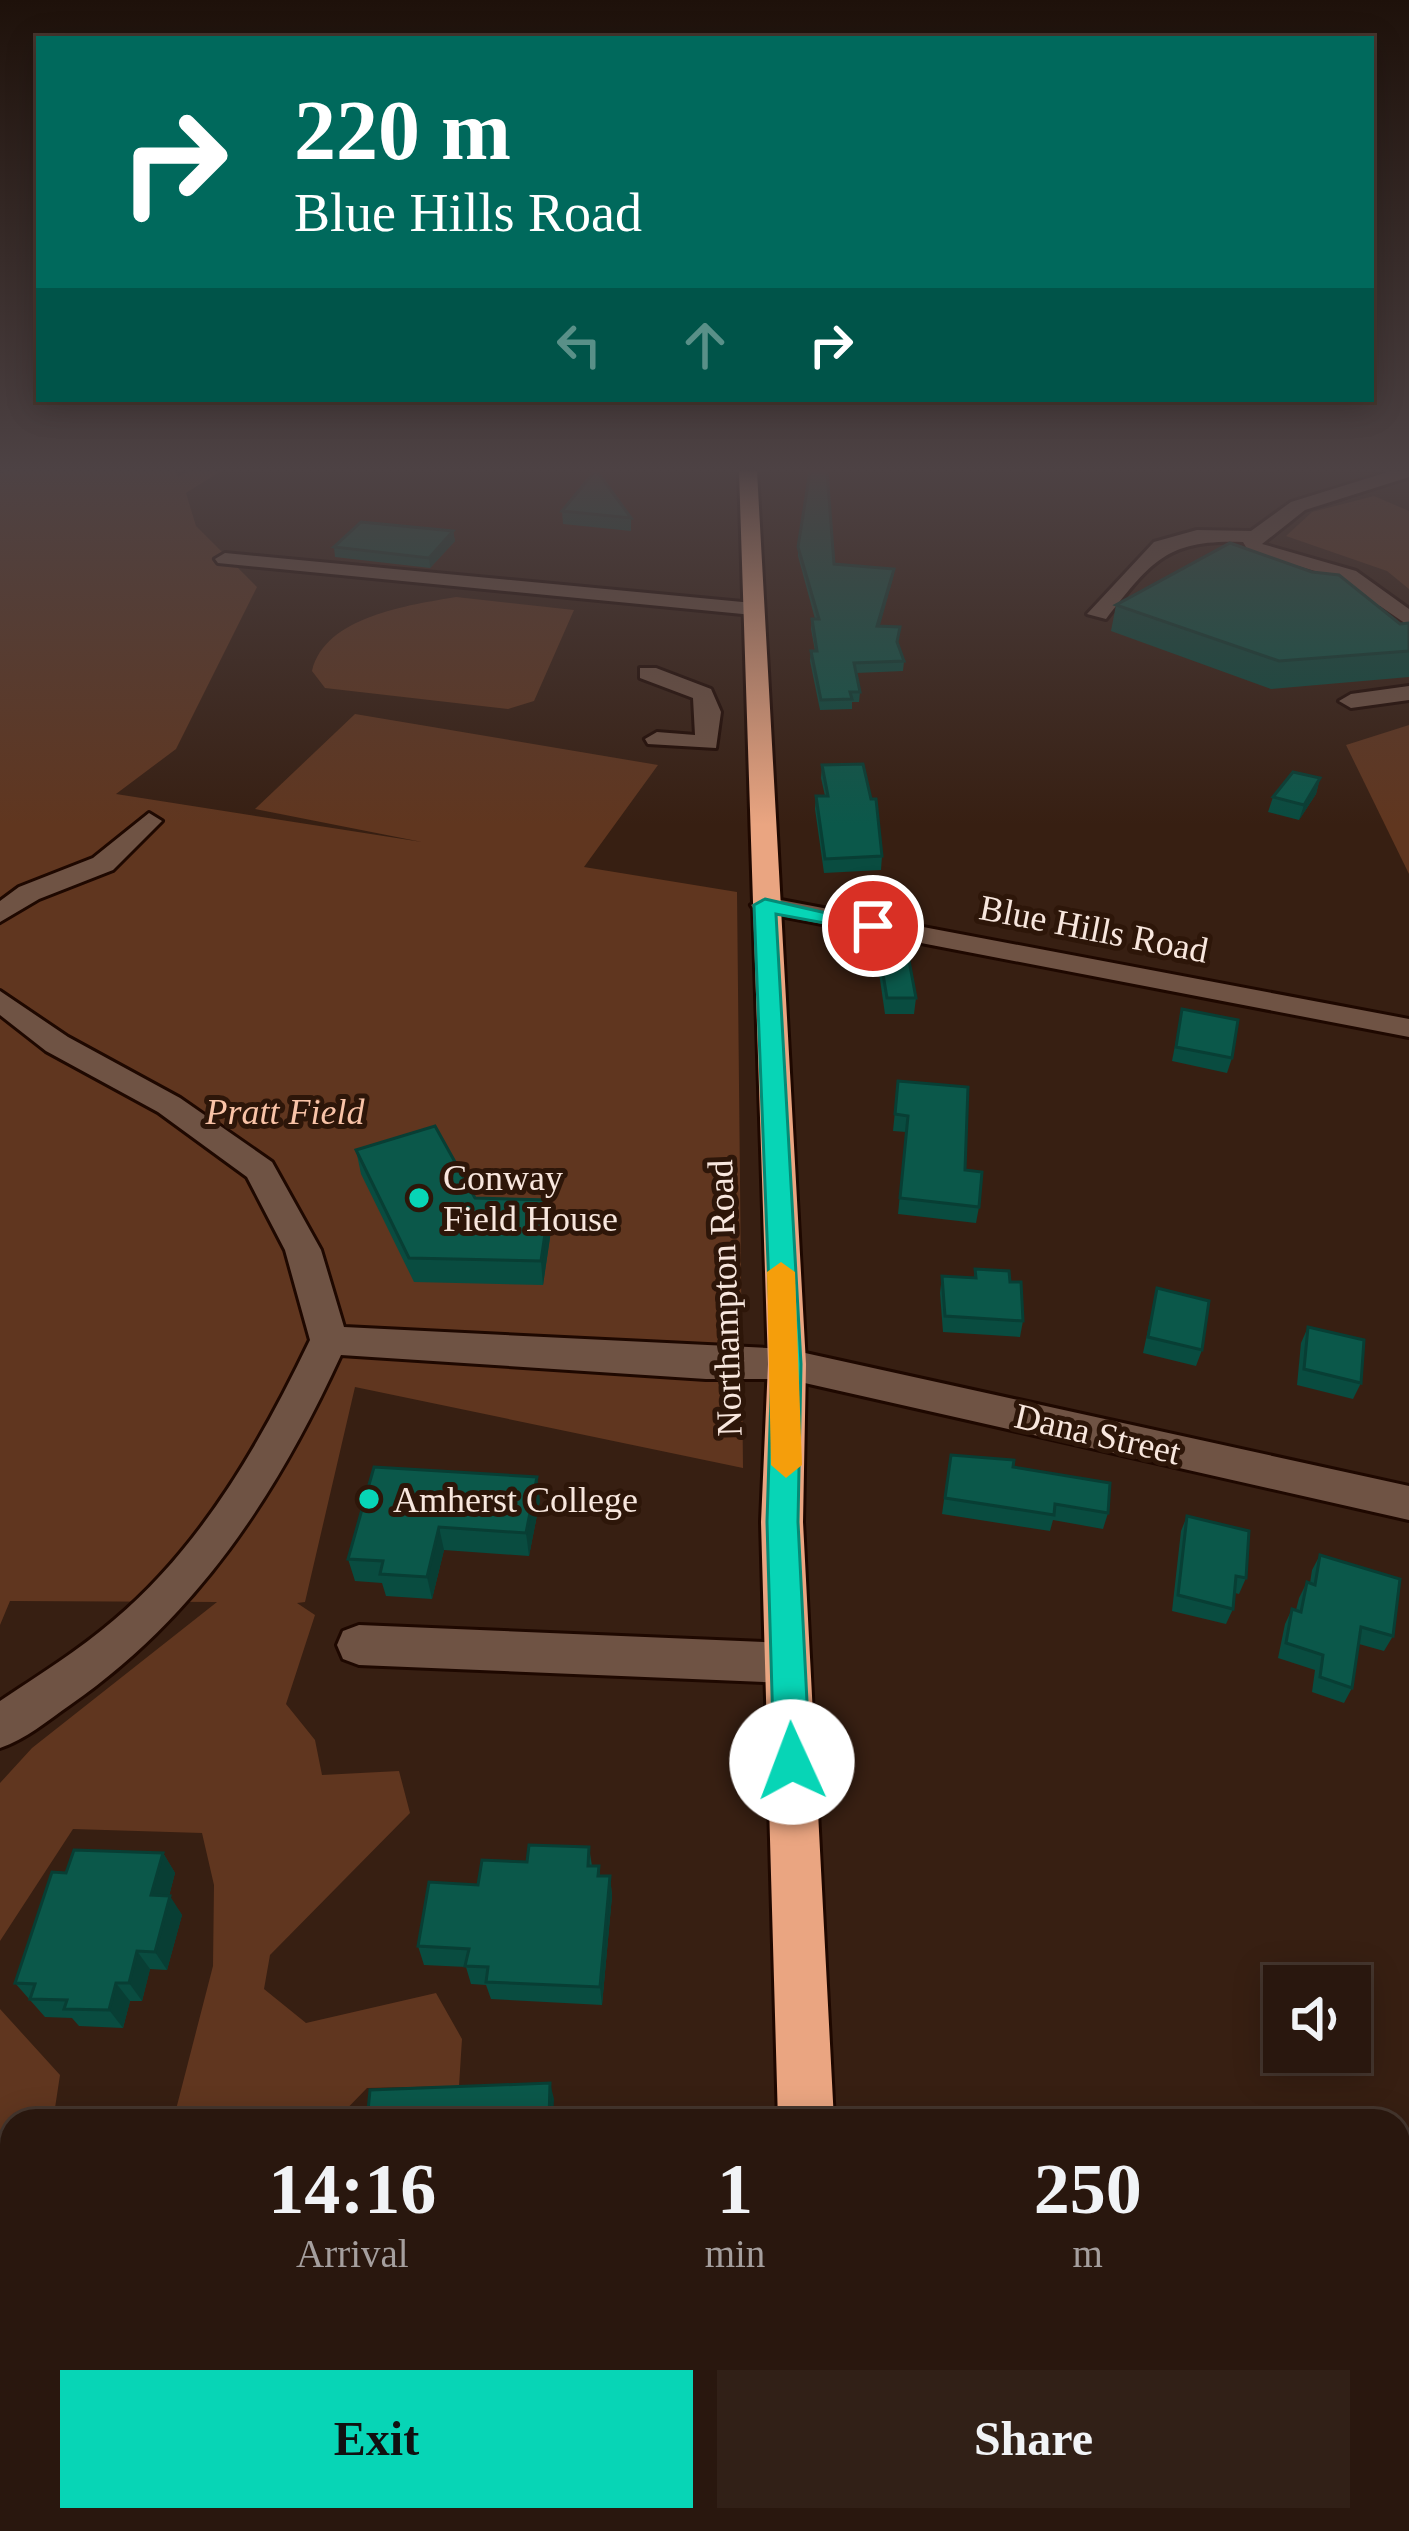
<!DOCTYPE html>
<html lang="en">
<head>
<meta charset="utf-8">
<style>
	:root { --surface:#29170e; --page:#312017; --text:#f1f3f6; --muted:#a59f9e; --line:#45362e; --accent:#07d5b6 }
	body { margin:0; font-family:Georgia,serif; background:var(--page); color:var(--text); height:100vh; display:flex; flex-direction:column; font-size:45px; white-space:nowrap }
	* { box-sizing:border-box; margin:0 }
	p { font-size:39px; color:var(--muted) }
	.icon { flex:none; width:66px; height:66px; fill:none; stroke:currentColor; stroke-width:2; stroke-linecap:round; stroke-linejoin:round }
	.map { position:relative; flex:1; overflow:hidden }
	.drawer { position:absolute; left:0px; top:2109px; width:1410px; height:423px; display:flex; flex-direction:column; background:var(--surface); border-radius:36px 36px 0 0; box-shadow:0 6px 30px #0003,0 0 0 3px var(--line) }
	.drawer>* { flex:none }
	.banner { position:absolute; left:36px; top:36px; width:1338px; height:366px; border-radius:0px; box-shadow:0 6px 30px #0003,0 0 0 3px var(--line); background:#00695c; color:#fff; overflow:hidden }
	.buttons { position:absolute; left:1263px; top:1965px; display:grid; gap:24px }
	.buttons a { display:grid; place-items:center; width:108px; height:108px; border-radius:0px; background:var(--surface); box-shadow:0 6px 30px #0003,0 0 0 3px var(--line); font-size:60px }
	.pin { position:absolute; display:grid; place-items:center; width:102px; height:102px; color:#fff; margin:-51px; border:6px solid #fff; border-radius:50%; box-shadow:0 3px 12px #0007 }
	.me { position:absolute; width:132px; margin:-66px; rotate:358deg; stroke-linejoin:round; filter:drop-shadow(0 0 9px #0008) }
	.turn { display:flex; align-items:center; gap:42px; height:252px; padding:0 60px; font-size:54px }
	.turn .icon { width:156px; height:156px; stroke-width:2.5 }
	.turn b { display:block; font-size:84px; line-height:102px }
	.lanes { display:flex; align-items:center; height:114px; padding:0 60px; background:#0003; justify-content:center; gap:60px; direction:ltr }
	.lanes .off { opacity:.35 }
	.eta { display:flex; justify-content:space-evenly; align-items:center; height:204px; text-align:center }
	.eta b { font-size:72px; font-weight:600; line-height:84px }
	.action { display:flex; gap:24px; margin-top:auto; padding:24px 60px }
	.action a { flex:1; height:138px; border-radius:0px; background:var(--accent); color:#111; font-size:48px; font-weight:600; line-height:138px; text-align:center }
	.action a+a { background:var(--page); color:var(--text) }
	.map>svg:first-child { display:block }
</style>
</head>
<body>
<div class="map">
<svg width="1409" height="2531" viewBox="0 0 1409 2531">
	<rect width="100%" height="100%" fill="#371f12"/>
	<g fill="#60361f">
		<polygon points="6,471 175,471 178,477 188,471 221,471 186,493 196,526 257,587 176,749 116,794 422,842 255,809 355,714 658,765 584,867 737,892 743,1468 355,1387 305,1602 297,1603 315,1615 286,1704 315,1740 322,1775 399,1771 410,1813 270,1955 264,1989 306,2023 436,1993 462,2039 459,2086 367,2088 335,2121 173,2121 213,1966 214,1885 202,1833 73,1829 0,1941 0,1783 32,1748 217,1602 10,1601 0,1625 0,474"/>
		<polygon points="1374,496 1409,511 1409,589 1387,571 1286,536 1312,512"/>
		<path d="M456,597L574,610L534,701L508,709L325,688L312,671C325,616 410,605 456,597Z"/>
		<polygon points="1409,725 1409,874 1346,745"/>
		<polygon points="0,2009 60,2075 53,2121 12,2121 12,2208 0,2204"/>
	</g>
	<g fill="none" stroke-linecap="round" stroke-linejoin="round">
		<g stroke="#1e0800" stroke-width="6">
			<g id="minor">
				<path d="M1391,471H1409V477L1305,510L1262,544L1356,571L1409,609V626L1380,606L1350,607V599L1367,596L1342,579L1271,558L1303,581L1286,585L1258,567L1243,542C1166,539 1151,562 1106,619L1087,614L1154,542L1197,530L1251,531L1291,502Z"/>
				<polygon points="225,553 753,603 764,609 753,615 218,563 215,559"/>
				<polygon points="640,668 656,668 711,689 721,712 716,748 648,744 645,739 657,732 695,735 693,698 640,678"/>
				<polygon points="1409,686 1409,700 1351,708 1339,701 1351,694"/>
				<polygon points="149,813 162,821 113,870 39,899 0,922 0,901 19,887 93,858"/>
				<polygon points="765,897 1409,1019 1409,1037 755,911 751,905"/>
				<path d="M0,991L68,1037L180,1098L272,1162L321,1250L344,1327L787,1349L1409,1486V1520L787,1379H706L341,1355C277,1494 197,1617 70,1705C47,1721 26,1739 0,1748V1701C39,1675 79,1650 114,1620C202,1546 261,1442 310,1340L285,1250L247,1177L158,1112L46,1051L0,1015Z"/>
				<polygon points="359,1625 788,1643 804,1649 810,1663 804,1677 788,1683 359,1665 343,1659 337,1645 343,1631"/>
				<polygon points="0,2237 12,2240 12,2298 0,2295"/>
			</g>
		</g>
		<g stroke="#1e0800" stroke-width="6">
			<g id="highway">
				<polygon points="739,471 757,471 806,1364 803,1522 834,2121 778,2121 761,1522 768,1364"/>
				<polygon points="791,2520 855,2520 856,2531 792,2531"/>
			</g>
		</g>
		<use href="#minor" fill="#6f5344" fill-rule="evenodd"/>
		<use href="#highway" fill="#eaa581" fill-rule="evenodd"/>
	</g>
	<g fill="#094c40">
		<polygon points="562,511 631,518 631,531 563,524"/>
		<polygon points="453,531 455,541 430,568 335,557 334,547"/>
		<polygon points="798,547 834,564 894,569 893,578 879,626 898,644 904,661 903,671 856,673 860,692 859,702 852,702 852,709 820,710 810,661 811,651 815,651 811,629 812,619 815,619 798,556"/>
		<polygon points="1312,572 1400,624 1409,623 1409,677 1271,689 1111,631 1116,605"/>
		<polygon points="822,765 882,856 881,870 824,873 815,809 816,796 825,796 821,778"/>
		<polygon points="1320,778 1316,794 1299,820 1268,812 1273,797"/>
		<polygon points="879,950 916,998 914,1014 885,1014 878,966"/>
		<polygon points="1182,1010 1232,1058 1227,1073 1172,1061"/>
		<polygon points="898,1081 965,1170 979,1207 976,1223 898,1214 906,1132 893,1131"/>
		<polygon points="356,1150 475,1198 552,1224 543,1285 414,1282 361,1174"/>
		<polygon points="975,1269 1023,1321 1020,1337 943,1332 940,1293 942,1276 974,1278"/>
		<polygon points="1157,1288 1202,1350 1196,1366 1143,1353"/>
		<polygon points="1308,1327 1361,1383 1353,1399 1297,1385 1301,1343"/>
		<polygon points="374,1467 540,1500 529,1556 444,1550 432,1599 386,1596 382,1583 355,1581 348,1559"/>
		<polygon points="1013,1467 1108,1513 1103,1529 1053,1520 1050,1531 942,1514 948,1471"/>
		<polygon points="1187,1516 1246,1578 1239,1594 1235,1593 1233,1609 1226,1624 1172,1611 1181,1531"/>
		<polygon points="1320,1555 1393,1636 1384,1651 1359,1644 1352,1688 1344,1703 1312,1692 1315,1670 1278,1658 1285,1624 1292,1609 1296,1610 1299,1598 1307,1582 1310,1583 1312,1570"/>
		<polygon points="589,1847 592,1866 599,1866 600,1876 610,1876 612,1896 602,2005 491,1999 486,1985 471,1984 466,1967 424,1965 418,1946 478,1885 527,1862"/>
		<polygon points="163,1853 175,1873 169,1896 182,1915 167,1970 150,1969 142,2001 130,2001 123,2028 79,2026 72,2018 45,2017 15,1983 66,1873"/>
	</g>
	<g fill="#083e34">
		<polygon points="453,531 455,541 430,568 429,558"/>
		<polygon points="894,569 893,578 877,636 877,626"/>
		<polygon points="1320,778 1316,794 1299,820 1304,805"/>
		<polygon points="550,1200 552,1224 543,1285 541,1261"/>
		<polygon points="537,1477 540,1500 529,1556 526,1533"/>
		<polygon points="439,1527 444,1550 432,1599 427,1577"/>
		<polygon points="163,1853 175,1873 164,1915 151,1895"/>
		<polygon points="610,1876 612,1896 602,2005 600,1987"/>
		<polygon points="170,1896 182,1915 167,1970 155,1952"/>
		<polygon points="137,1951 150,1969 142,2001 129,1983"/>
		<polygon points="116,1983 130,2001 123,2028 109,2010"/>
		<polygon points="550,2083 554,2099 553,2121 549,2121"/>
		<polygon points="0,2491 10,2495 0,2524"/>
	</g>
	<g fill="#0b584a" stroke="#083e34" stroke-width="3">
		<polygon points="595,471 597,471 631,518 562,511"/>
		<polygon points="810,471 827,471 834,564 894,569 877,626 900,627 897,642 904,661 854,663 860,692 850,692 852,699 821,700 811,651 817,651 812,619 819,619 798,547"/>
		<polygon points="361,522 453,531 429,558 334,547"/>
		<polygon points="1230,543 1312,572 1339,575 1400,624 1409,623 1409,651 1279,661 1116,605"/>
		<polygon points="863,764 871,799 876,799 882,856 825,859 816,796 828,796 822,765"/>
		<polygon points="1293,772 1320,778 1304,805 1273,797"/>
		<polygon points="879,950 907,950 916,998 887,998"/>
		<polygon points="1182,1009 1238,1020 1232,1058 1176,1047"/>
		<polygon points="898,1081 968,1087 965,1170 982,1172 979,1207 900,1198 908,1116 895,1114"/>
		<polygon points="435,1126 475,1198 550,1200 541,1261 409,1258 356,1150"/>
		<polygon points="975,1269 1009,1271 1010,1282 1021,1282 1023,1321 945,1316 942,1276 976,1278"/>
		<polygon points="1157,1288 1209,1301 1202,1350 1148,1337"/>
		<polygon points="1308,1327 1364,1340 1361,1383 1304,1369"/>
		<polygon points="951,1455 1014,1460 1013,1467 1110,1483 1108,1513 1055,1504 1054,1515 945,1498"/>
		<polygon points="374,1467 537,1477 526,1533 439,1527 427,1577 380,1574 383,1561 348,1559"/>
		<polygon points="1187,1516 1249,1531 1246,1578 1236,1576 1233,1609 1178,1595"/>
		<polygon points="1320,1555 1400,1579 1393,1636 1361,1627 1352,1688 1320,1677 1323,1655 1286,1643 1292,1609 1301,1612 1307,1582 1315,1585"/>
		<polygon points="529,1845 589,1847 588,1866 599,1866 598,1876 610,1876 600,1987 486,1982 488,1967 465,1966 469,1949 418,1946 429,1882 478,1885 482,1860 527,1862"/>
		<polygon points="74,1850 163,1853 151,1895 170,1896 155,1952 137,1951 129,1983 116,1983 109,2010 64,2009 67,2000 30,1999 35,1984 15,1983 52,1872 66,1873"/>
		<polygon points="550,2083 549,2121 367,2121 370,2090"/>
	</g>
	<linearGradient id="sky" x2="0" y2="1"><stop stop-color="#1e110a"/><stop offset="0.57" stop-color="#4d4244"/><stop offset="1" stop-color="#4d4244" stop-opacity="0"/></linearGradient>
	<rect width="1409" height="825" fill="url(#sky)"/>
	<polygon fill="#07d5b6" stroke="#058a76" stroke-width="3" points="765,899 883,926 873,932 776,914 801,1364 798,1522 810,1762 805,1774 792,1779 780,1774 774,1762 767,1522 772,1364 754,905"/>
	<polygon fill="#f59e0b" points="781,1262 795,1272 802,1465 786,1478 771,1465 767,1272"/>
	<g fill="#07d5b6" stroke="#2d1609" stroke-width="4.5">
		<circle cx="419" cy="1198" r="12"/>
		<circle cx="369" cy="1499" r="12"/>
	</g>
	<g text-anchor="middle" stroke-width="10" stroke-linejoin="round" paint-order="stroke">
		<g font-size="36" fill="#f8e7de" stroke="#2d1609">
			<text transform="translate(1094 928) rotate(11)" y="13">Blue Hills Road</text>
			<text transform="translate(724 1298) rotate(-92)" y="13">Northampton Road</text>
			<text transform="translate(1098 1433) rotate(13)" y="13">Dana Street</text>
		</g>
		<g font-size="36" font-style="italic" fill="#f9c3a7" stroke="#2d1609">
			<text x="285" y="1124">Pratt Field</text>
		</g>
		<g font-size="36" fill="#f8e7de" stroke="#2d1609" text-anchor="start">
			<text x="443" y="1190">Conway<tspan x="443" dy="41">Field House</tspan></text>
			<text x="393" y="1512">Amherst College</text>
		</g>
	</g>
</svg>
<div class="buttons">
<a><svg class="icon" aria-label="sound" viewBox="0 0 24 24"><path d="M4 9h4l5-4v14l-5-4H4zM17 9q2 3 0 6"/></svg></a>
</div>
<div class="pin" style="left:873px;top:926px;background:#d93025"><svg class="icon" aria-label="arrive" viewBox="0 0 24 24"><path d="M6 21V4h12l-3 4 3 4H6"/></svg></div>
<svg class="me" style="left:792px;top:1762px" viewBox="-20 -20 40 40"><circle r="19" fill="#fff"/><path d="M0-13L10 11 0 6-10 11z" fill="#07d5b6"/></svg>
<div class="banner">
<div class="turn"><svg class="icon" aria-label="right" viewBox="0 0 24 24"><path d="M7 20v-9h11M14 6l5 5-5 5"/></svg><div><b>220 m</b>Blue Hills Road</div></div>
<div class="lanes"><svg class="icon off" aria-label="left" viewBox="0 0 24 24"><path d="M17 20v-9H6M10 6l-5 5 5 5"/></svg><svg class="icon off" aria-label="ahead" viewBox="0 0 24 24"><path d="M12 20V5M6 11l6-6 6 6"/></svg><svg class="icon" aria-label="right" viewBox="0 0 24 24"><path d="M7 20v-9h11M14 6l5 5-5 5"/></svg></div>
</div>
<section class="drawer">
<div class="eta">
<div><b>14:16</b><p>Arrival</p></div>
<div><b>1</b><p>min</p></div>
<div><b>250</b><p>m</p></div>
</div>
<div class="action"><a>Exit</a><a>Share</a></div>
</section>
</div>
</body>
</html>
